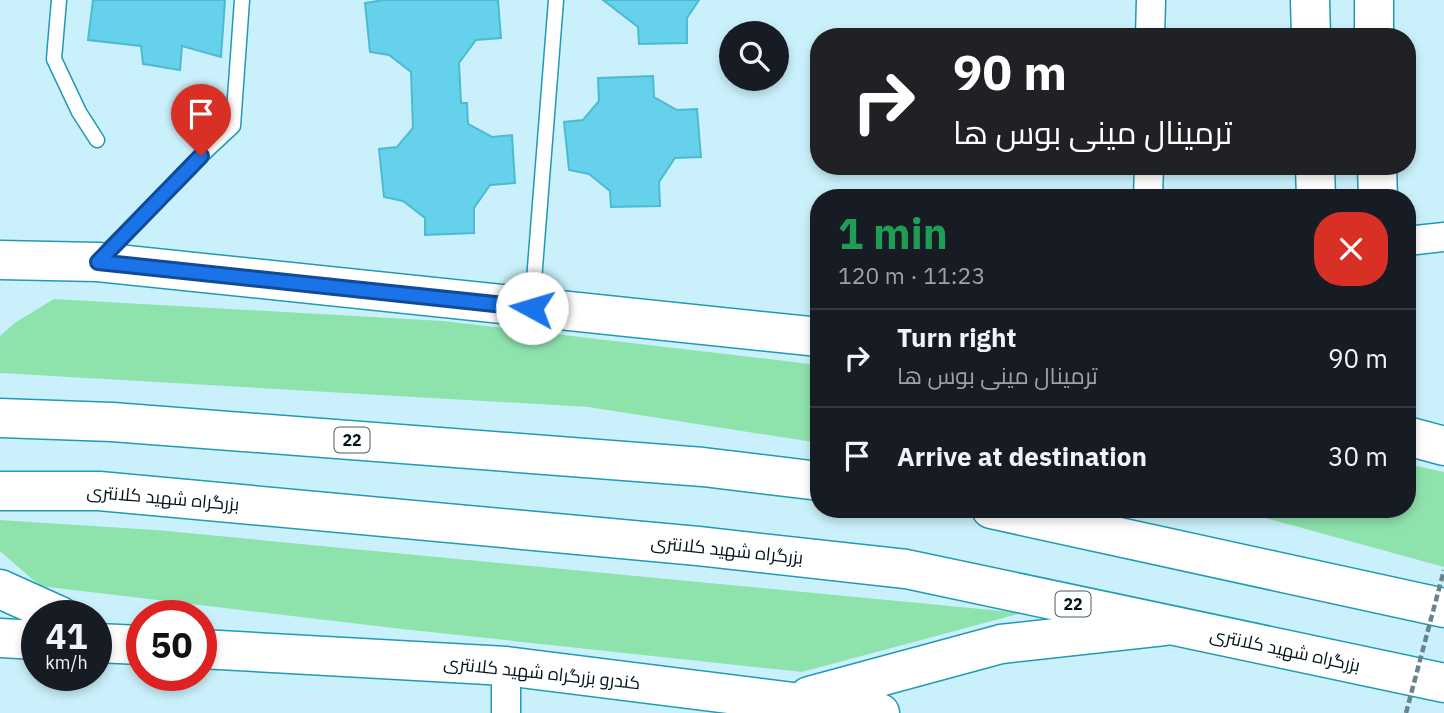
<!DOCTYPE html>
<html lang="en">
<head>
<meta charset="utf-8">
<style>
	:root { --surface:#171b24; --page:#242831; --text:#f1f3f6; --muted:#9ea1a6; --line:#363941 }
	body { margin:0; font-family:"IBM Plex Sans",Cairo,sans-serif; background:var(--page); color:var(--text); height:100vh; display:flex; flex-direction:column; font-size:26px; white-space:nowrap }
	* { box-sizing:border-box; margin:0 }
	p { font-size:23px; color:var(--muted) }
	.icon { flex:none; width:38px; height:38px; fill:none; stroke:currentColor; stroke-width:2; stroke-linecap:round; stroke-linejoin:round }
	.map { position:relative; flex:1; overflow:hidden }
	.sheet { position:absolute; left:810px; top:189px; width:606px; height:329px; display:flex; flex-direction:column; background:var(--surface); border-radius:28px; box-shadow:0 4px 10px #0003 }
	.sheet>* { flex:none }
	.top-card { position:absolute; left:810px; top:28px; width:606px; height:147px; border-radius:28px; box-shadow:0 4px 10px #0003; background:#202124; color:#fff; overflow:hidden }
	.fabs { position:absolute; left:719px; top:21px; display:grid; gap:14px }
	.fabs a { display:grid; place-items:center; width:70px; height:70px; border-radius:50%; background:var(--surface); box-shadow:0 4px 10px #0003; font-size:35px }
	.speed { position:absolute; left:21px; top:600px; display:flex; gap:14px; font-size:35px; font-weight:700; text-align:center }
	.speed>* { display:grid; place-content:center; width:91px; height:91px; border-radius:50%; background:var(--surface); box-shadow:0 4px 10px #0003; line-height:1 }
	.speed small { font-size:18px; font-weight:400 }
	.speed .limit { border:10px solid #d22; background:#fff; color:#111 }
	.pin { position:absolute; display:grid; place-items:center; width:60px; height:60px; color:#fff; margin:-72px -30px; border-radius:50% 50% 50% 0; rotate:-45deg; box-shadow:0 0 7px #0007 }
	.pin .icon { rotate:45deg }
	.me { position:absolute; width:77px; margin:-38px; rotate:276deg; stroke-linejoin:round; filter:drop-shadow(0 0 5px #0008) }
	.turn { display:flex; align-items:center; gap:24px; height:147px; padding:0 28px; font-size:32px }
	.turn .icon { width:91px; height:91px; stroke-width:2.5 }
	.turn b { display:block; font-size:49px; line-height:60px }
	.round { display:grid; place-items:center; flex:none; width:74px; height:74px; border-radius:28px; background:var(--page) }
	.headline { display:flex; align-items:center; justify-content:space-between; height:119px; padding:0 28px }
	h1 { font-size:42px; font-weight:700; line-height:52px; color:#1e9e55 }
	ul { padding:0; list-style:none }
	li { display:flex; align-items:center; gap:21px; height:98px; padding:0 28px; border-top:2px solid var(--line) }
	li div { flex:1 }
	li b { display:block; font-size:26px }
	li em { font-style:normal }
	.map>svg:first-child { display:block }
</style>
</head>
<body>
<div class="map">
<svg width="1444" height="713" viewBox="0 0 1444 713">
	<rect width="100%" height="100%" fill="#caf1fb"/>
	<g fill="#8ee3ad">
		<polygon points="54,299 443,321 819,365 819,443 588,407 0,373 0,336 16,322"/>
		<polygon points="1407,464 1444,472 1444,567 1233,509 1407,509"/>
		<polygon points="0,520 156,530 1022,613 802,672 402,629 40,586 0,551"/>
	</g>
	<g fill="#65d1ea" stroke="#4cbad3" stroke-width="2">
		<polygon points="93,0 225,0 221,57 182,46 180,70 143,64 141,46 88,40"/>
		<polygon points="384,0 498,0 501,38 476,40 459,63 461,103 467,103 468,124 492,137 512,135 515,183 490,185 474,208 474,233 425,235 425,218 403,201 384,197 379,149 397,147 413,128 411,72 389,55 370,52 365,3"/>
		<polygon points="603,0 699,0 687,18 687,43 639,44 638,27"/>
		<polygon points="653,76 654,97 677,110 697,109 701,157 675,158 659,182 660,206 611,207 610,191 589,174 569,170 564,122 583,120 599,101 598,78"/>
	</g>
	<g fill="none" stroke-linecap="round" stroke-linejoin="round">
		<g stroke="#219ab2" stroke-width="17">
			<g id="lane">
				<polyline points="59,0 54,59 79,112 97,140"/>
				<polyline points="101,258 201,156 233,126 242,0"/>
				<polyline points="532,306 556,0"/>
			</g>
		</g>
		<g stroke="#219ab2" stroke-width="31">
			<g id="street">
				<polyline points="1150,37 1151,0"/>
				<polyline points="1148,198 1149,166"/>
				<polyline points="1407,241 1444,237"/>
				<polyline points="506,666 506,713"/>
			</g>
		</g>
		<g stroke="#219ab2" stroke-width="41">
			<g id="secondary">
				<polyline points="1310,0 1311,37"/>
				<polyline points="1374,37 1374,0"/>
				<polyline points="1315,166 1316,198"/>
				<polyline points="1377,166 1378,198"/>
				<polyline points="0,260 98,262 819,337"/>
				<polyline points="1407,436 1444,446"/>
				<polyline points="0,589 60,616"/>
				<polyline points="0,638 37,640"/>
				<polyline points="96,643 142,645"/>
				<polyline points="201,649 506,666 880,713"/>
				<polyline points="809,696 1001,644 1164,626"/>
			</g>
		</g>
		<g stroke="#219ab2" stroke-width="41">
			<g id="highway">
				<polyline points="0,418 112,422 703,467 819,481"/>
				<polyline points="0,491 99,491 698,546 906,569 1444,683"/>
				<polyline points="991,509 1444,608"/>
			</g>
		</g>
		<use href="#lane" stroke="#fff" stroke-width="14"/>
		<use href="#street" stroke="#fff" stroke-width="28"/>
		<use href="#secondary" stroke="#fff" stroke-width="38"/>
		<use href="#highway" stroke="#fff" stroke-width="38"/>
		<polyline stroke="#67848c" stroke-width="4.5" stroke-dasharray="7 3.5" stroke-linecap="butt" points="1406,713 1444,570"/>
	</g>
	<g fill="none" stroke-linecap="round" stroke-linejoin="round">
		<g stroke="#114b97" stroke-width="18">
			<polyline id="route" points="201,156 98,262 532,308"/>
		</g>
		<use href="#route" stroke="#1a73e8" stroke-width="12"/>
	</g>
	<g text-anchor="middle" stroke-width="7" stroke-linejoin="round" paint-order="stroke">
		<g fill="#fff" stroke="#4c5a5f" stroke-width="2">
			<rect x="334.5" y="427.5" width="35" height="25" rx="5"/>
			<rect x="1055.5" y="591.5" width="35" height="25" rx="5"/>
		</g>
		<g font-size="16" font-weight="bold" fill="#00141a">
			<text x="352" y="446">22</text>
			<text x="1073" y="610">22</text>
		</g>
		<g font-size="18" fill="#00141a" stroke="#fff">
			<text transform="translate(163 498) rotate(5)" y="6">بزرگراه شهید کلانتری</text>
			<text transform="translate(727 550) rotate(6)" y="6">بزرگراه شهید کلانتری</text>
			<text transform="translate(1285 650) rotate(12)" y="6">بزرگراه شهید کلانتری</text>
			<text transform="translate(542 673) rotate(6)" y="6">کندرو بزرگراه شهید کلانتری</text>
		</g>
	</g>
</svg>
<div class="fabs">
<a><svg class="icon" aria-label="search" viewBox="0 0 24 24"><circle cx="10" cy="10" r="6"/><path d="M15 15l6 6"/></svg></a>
</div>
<div class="speed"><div>41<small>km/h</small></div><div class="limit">50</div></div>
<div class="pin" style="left:201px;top:156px;background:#d93025"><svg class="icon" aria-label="arrive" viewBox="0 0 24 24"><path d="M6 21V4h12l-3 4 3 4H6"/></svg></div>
<svg class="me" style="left:532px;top:308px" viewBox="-20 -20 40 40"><circle r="19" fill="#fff"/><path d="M0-13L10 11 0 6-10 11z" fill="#1a73e8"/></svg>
<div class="top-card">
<div class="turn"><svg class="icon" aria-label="right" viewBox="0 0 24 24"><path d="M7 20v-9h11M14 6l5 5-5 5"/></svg><div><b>90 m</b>ترمینال مینی بوس ها</div></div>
</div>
<section class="sheet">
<div class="headline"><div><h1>1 min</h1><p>120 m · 11:23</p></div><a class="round" style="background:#d93025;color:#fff"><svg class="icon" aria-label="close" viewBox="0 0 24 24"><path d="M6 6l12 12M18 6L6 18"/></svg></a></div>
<ul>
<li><svg class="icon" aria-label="right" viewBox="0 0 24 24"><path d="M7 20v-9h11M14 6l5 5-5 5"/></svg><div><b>Turn right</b><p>ترمینال مینی بوس ها</p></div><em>90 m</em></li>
<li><svg class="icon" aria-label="arrive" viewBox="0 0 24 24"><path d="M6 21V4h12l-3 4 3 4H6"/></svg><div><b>Arrive at destination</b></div><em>30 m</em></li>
</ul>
</section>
</div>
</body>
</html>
